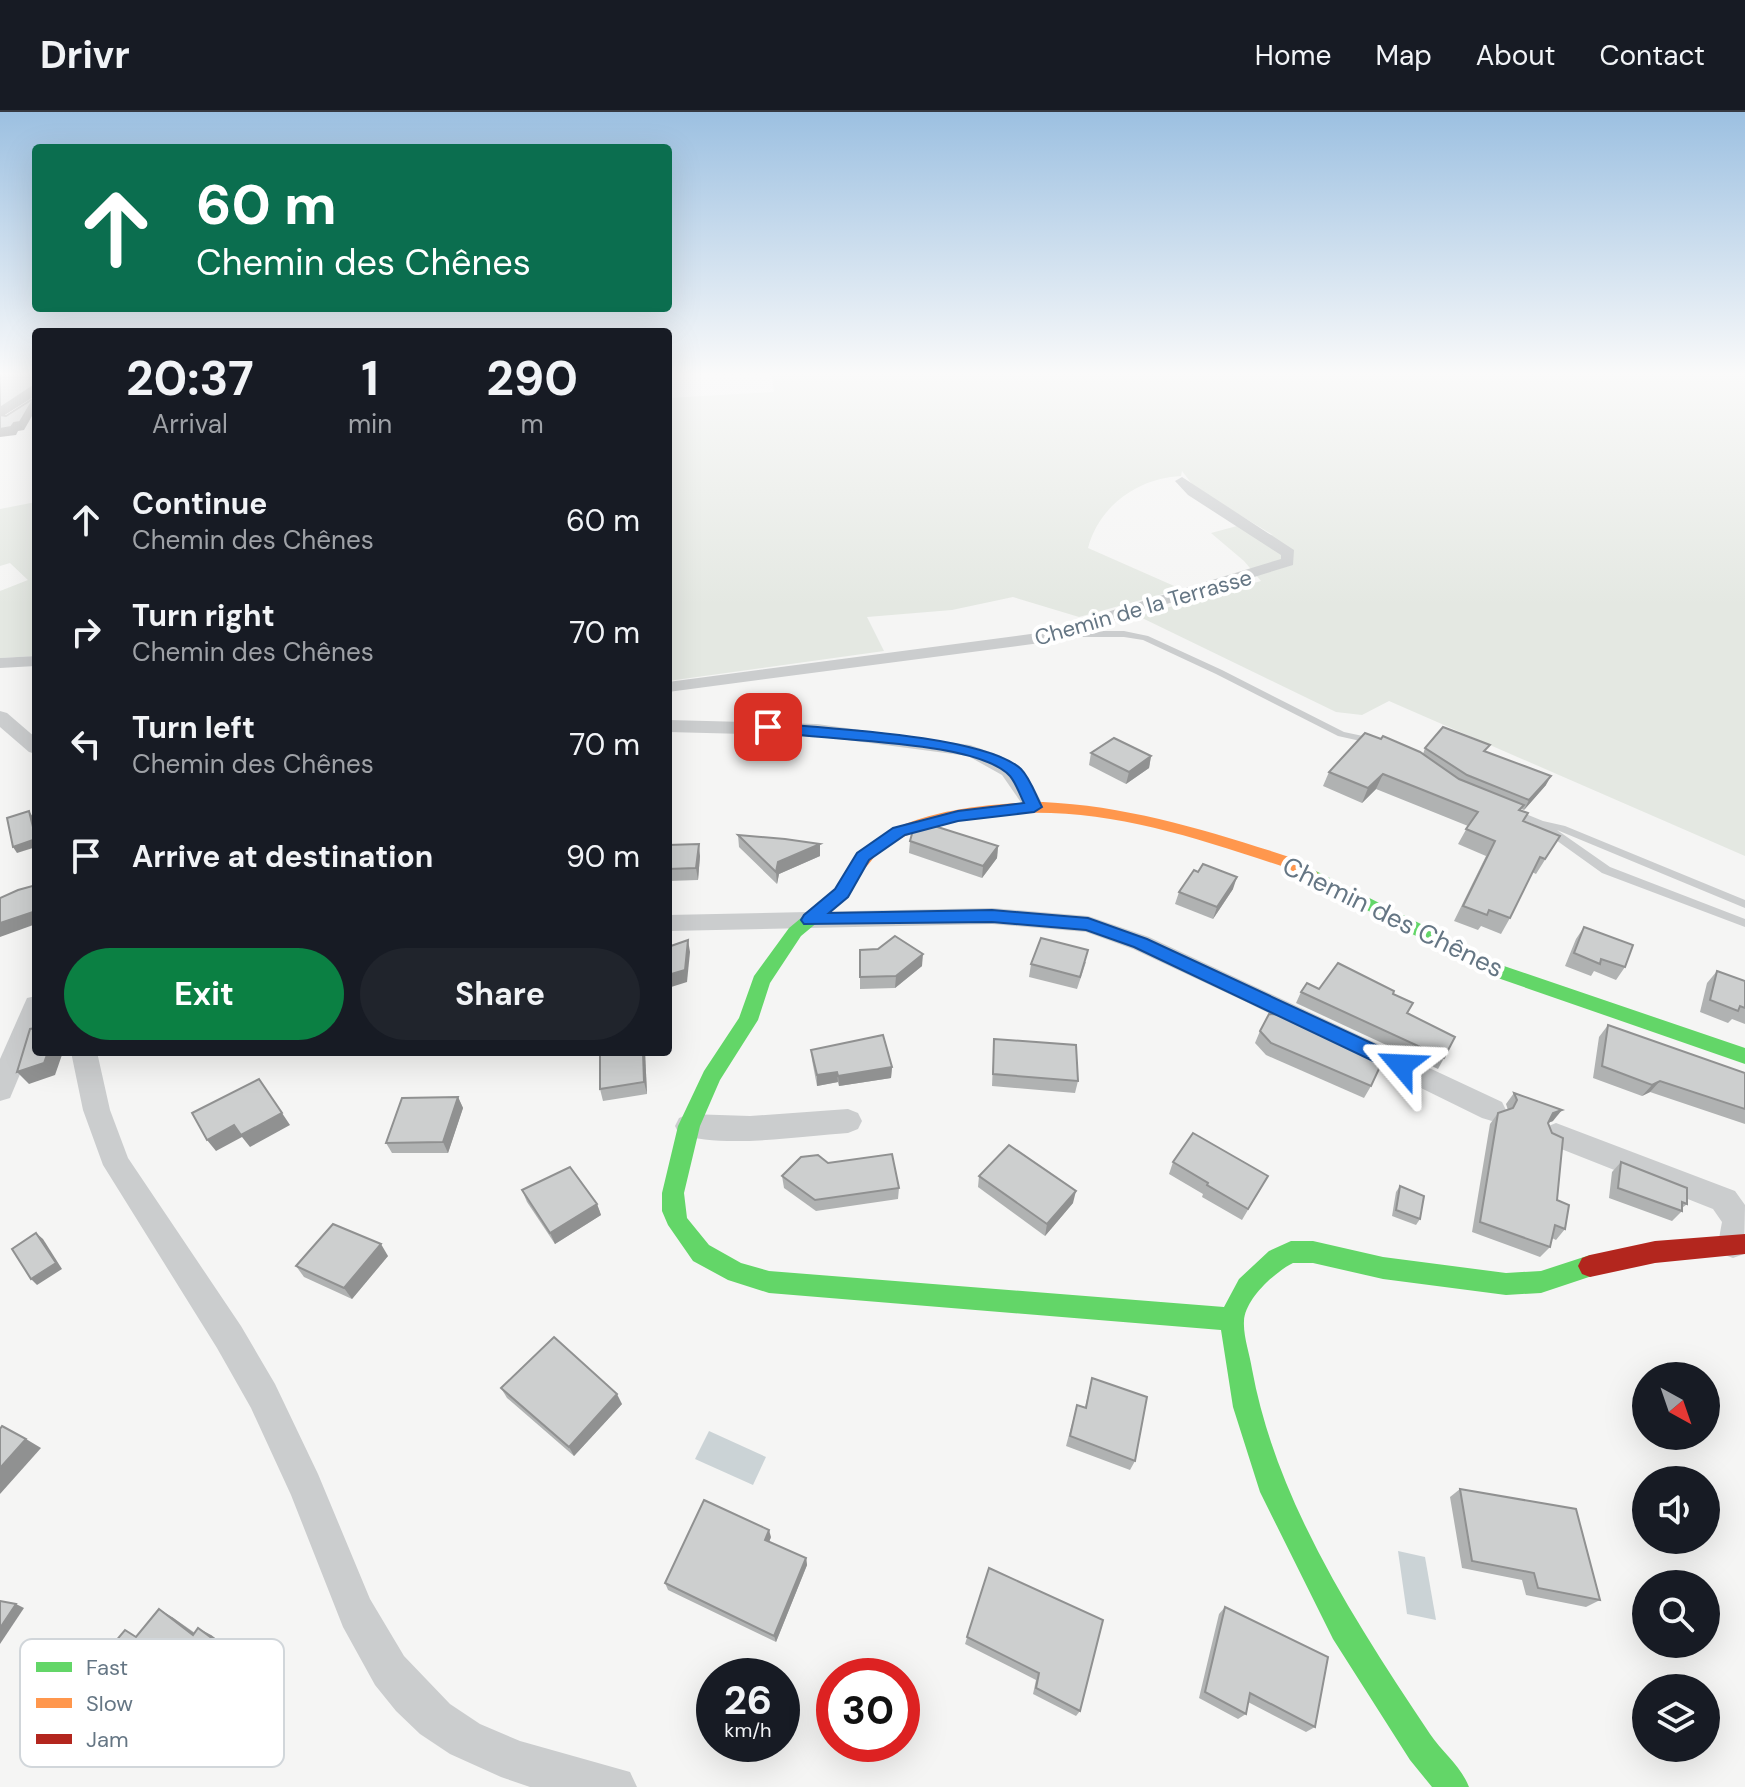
<!DOCTYPE html>
<html lang="en">
<head>
<meta charset="utf-8">
<style>
	:root { --surface:#171b24; --page:#20242c; --text:#f1f3f6; --muted:#9ea1a6; --line:#363941; --accent:#0b8043 }
	body { margin:0; font-family:"DM Sans",sans-serif; background:var(--page); color:var(--text); height:100vh; display:flex; flex-direction:column; font-size:30px; white-space:nowrap }
	* { box-sizing:border-box; margin:0 }
	p { font-size:26px; color:var(--muted) }
	.icon { flex:none; width:44px; height:44px; fill:none; stroke:currentColor; stroke-width:2; stroke-linecap:round; stroke-linejoin:round }
	.map { position:relative; flex:1; overflow:hidden }
	.drawer { position:absolute; left:32px; top:216px; width:640px; height:728px; display:flex; flex-direction:column; background:var(--surface); border-radius:8px; box-shadow:0 8px 32px #0002 }
	.drawer>* { flex:none }
	.top-card { position:absolute; left:32px; top:32px; width:640px; height:168px; border-radius:8px; box-shadow:0 8px 32px #0002; background:#0b6e4f; color:#fff; overflow:hidden }
	.needle { width:52px; rotate:140deg }
	.controls { position:absolute; left:1632px; top:1250px; display:grid; gap:16px }
	.controls a { display:grid; place-items:center; width:88px; height:88px; border-radius:50%; background:var(--surface); box-shadow:0 8px 32px #0002; font-size:40px }
	.speed { position:absolute; left:696px; top:1546px; display:flex; gap:16px; font-size:40px; font-weight:700; text-align:center }
	.speed>* { display:grid; place-content:center; width:104px; height:104px; border-radius:50%; background:var(--surface); box-shadow:0 8px 32px #0002; line-height:1 }
	.speed small { font-size:20px; font-weight:400 }
	.speed .limit { border:12px solid #d22; background:#fff; color:#111 }
	.pin { position:absolute; display:grid; place-items:center; width:68px; height:68px; color:#fff; margin:-34px; border-radius:16px; box-shadow:0 4px 12px #0006 }
	.me { position:absolute; width:88px; margin:-44px; rotate:296deg; stroke-linejoin:round; filter:drop-shadow(0 0 6px #0008) }
	.turn { display:flex; align-items:center; gap:28px; height:168px; padding:0 32px; font-size:36px }
	.turn .icon { width:104px; height:104px; stroke-width:2.5 }
	.turn b { display:block; font-size:56px; line-height:68px }
	.eta { display:flex; justify-content:space-evenly; align-items:center; height:136px; text-align:center }
	.eta b { font-size:48px; font-weight:700; line-height:56px }
	.button { display:flex; gap:16px; margin-top:auto; padding:16px 32px }
	.button a { flex:1; height:92px; border-radius:48px; background:var(--accent); color:#fff; font-size:32px; font-weight:700; line-height:92px; text-align:center }
	.button a+a { background:var(--page); color:var(--text) }
	ul { padding:0; list-style:none }
	li { display:flex; align-items:center; gap:24px; height:112px; padding:0 32px }
	li div { flex:1 }
	li b { display:block; font-size:30px }
	li em { font-style:normal }
	header { display:flex; align-items:center; gap:48px; box-sizing:border-box; height:112px; padding:0 40px; background:var(--surface); border-bottom:2px solid var(--line) }
	header strong { font-size:38px }
	nav { display:flex; gap:44px; margin-inline-start:auto; font-size:28px }
	.map>svg:first-child { display:block }
</style>
</head>
<body>
<header>
<strong>Drivr</strong>
<nav><a>Home</a><a>Map</a><a>About</a><a>Contact</a></nav>
</header>
<div class="map">
<svg width="1745" height="1675" viewBox="0 0 1745 1675">
	<rect width="100%" height="100%" fill="#f5f5f4"/>
	<g fill="#e4e8e2">
		<path d="M771,260H1745V744L1389,589L1362,603L1336,600L1138,504L1261,469L1244,449L1211,421L1237,414L1273,423L1195,376L1182,359L1181,364C1138,366 1099,394 1088,436L1181,477L1079,505L1013,485L952,498L867,505L884,539L668,569V286L774,280Z"/>
		<polygon points="36,390 36,544 0,546 0,479 28,468 10,451 0,454 0,397"/>
	</g>
	<g fill="#cbd3d6">
		<polygon points="709,1319 766,1345 753,1373 695,1347"/>
		<polygon points="1398,1439 1425,1445 1436,1508 1407,1502"/>
	</g>
	<g fill="none" stroke-linecap="round" stroke-linejoin="round">
		<g fill="#cbcdce" fill-rule="evenodd">
			<polygon points="1124,519 1148,524 1222,558 1344,620 1377,627 1379,629 1374,632 1338,624 1216,562 1143,528 1124,525 1057,525 1053,522 1057,519"/>
			<polygon points="1511,696 1543,709 1565,714 1745,788 1745,796 1557,718 1610,755 1745,807 1745,815 1602,761 1535,713 1507,701 1506,699"/>
		</g>
		<g fill="#cbcdce" fill-rule="evenodd">
			<polygon points="1182,365 1294,438 1293,453 1040,531 668,580 668,570 1038,521 1281,447 1281,443 1188,383 1175,369"/>
			<polygon points="36,544 36,554 0,556 0,546"/>
			<polygon points="0,599 7,601 36,626 36,642 29,640 0,615"/>
			<polygon points="668,608 817,612 970,633 999,643 1017,654 1033,674 1044,695 1041,699 1027,699 1002,663 968,644 817,624 668,620"/>
			<polygon points="992,796 1088,804 1149,825 1502,990 1506,998 1502,1006 1492,1009 1482,1006 1244,889 1133,837 1086,820 992,812 668,819 668,803"/>
			<polygon points="36,884 36,924 10,986 0,989 0,947 27,886"/>
			<polygon points="71,940 97,940 110,998 128,1046 241,1214 275,1272 318,1362 370,1487 404,1544 450,1592 480,1612 520,1629 630,1660 637,1675 530,1675 501,1665 450,1642 420,1622 396,1599 375,1573 343,1515 291,1383 251,1296 217,1236 103,1053 83,998"/>
			<path d="M848,997L858,1001L862,1009L858,1017L848,1021C802,1024 722,1037 679,1022L675,1014L679,1006L689,1002L750,1004Z"/>
			<polygon points="1556,1011 1735,1079 1745,1093 1744,1142 1733,1146 1722,1142 1718,1132 1722,1110 1713,1097 1546,1031 1542,1023 1546,1015"/>
		</g>
		<g fill="#63d668" fill-rule="evenodd">
			<path d="M857,750L865,755L848,785L801,824L770,871L758,908L720,968L700,1014L684,1081L687,1106L709,1133L741,1151L769,1159L1224,1195L1239,1167L1269,1139L1291,1129H1313L1383,1145L1506,1161L1541,1159L1590,1143L1598,1146L1602,1154L1598,1162L1541,1181L1506,1183L1383,1167L1313,1151H1293C1275,1160 1245,1187 1244,1209C1243,1224 1250,1243 1252,1257C1276,1389 1356,1511 1430,1622C1442,1640 1461,1654 1469,1675H1432L1410,1648L1333,1527L1260,1380L1233,1295L1221,1218L769,1181L728,1168L693,1149L668,1113L662,1099V1081L678,1014L704,959L739,906L754,864L789,816L836,777L851,751Z"/>
			<polygon points="1310,756 1504,854 1745,936 1745,952 1492,864 1304,765 1302,761"/>
		</g>
		<path fill="#ff974d" fill-rule="evenodd" d="M1043,690C1132,694 1215,721 1299,748L1318,761L1316,765H1304L1287,756C1164,715 1052,678 922,718C907,723 891,729 879,740C871,747 867,758 857,760L849,755C885,699 982,692 1043,690Z"/>
		<polygon fill="#b3261e" fill-rule="evenodd" points="1745,1122 1745,1142 1655,1151 1590,1165 1582,1162 1578,1154 1582,1146 1590,1143 1655,1129"/>
	</g>
	<g fill="#b0b2b2">
		<polygon points="1425,636 1487,640 1546,673 1524,698 1521,697 1523,709 1560,724 1536,762 1532,760 1510,806 1501,822 1481,814 1478,818 1454,809 1486,744 1458,732 1468,714 1376,677 1362,691 1323,674 1329,660 1423,642"/>
		<polygon points="1091,641 1151,644 1149,656 1126,672 1089,653"/>
		<polygon points="738,723 820,744 779,762 777,772 739,735"/>
		<polygon points="910,729 998,734 997,746 982,766 909,741"/>
		<polygon points="668,733 700,744 698,768 668,769"/>
		<polygon points="1233,777 1213,807 1175,792 1179,780"/>
		<polygon points="1584,815 1625,855 1616,868 1594,859 1591,864 1565,854 1576,827"/>
		<polygon points="860,838 922,854 895,876 860,877"/>
		<polygon points="1086,850 1077,877 1029,865 1031,852"/>
		<polygon points="1717,859 1745,869 1745,912 1732,907 1728,911 1700,900 1707,871"/>
		<polygon points="1319,877 1393,882 1444,946 1438,957 1296,891 1301,880"/>
		<polygon points="1608,913 1745,961 1745,1012 1650,980 1642,984 1593,966 1599,925"/>
		<polygon points="1260,919 1371,974 1364,986 1266,943 1255,931"/>
		<polygon points="994,927 1078,969 1075,981 992,974"/>
		<polygon points="811,938 892,955 891,966 839,974 838,970 817,974 812,948"/>
		<polygon points="600,940 645,940 647,982 603,989 600,977"/>
		<polygon points="1514,981 1553,1009 1548,1011 1557,1088 1565,1117 1556,1128 1552,1126 1550,1135 1540,1145 1472,1120 1490,1012 1498,1001 1508,998 1506,992"/>
		<polygon points="458,985 463,996 448,1041 392,1041 386,1031"/>
		<polygon points="1173,1050 1268,1064 1242,1108 1202,1085 1203,1082 1169,1062"/>
		<polygon points="1621,1050 1687,1092 1682,1096 1682,1099 1672,1109 1609,1086 1612,1060"/>
		<polygon points="828,1051 899,1076 898,1087 816,1099 784,1076 782,1064"/>
		<polygon points="979,1064 1073,1091 1045,1124 978,1075"/>
		<polygon points="1400,1074 1420,1107 1416,1113 1392,1104 1396,1080"/>
		<polygon points="522,1078 597,1092 601,1103 555,1132 527,1090"/>
		<polygon points="388,1144 352,1187 304,1165 296,1154"/>
		<polygon points="1092,1266 1135,1349 1130,1358 1066,1334 1077,1293 1085,1295"/>
		<polygon points="501,1276 622,1292 574,1344 507,1286"/>
		<polygon points="1460,1377 1600,1488 1586,1495 1526,1483 1522,1468 1462,1456 1450,1385"/>
		<polygon points="771,1425 769,1430 806,1446 807,1453 776,1530 668,1478 665,1471"/>
		<polygon points="989,1456 1080,1599 1076,1604 1033,1582 1036,1568 965,1532"/>
		<polygon points="1225,1495 1315,1615 1306,1620 1248,1590 1246,1602 1238,1607 1199,1586 1219,1502"/>
		<polygon points="172,1505 195,1521 211,1523 234,1540 190,1597 157,1599 142,1593 137,1524"/>
	</g>
	<g fill="#909191">
		<polygon points="32,275 36,282 36,297 24,318 18,319 16,323 0,325 0,317 14,311 35,284 0,306 0,296"/>
		<polygon points="1151,644 1149,656 1126,672 1129,660"/>
		<polygon points="1383,662 1376,677 1362,691 1368,676"/>
		<polygon points="1551,664 1546,673 1524,698 1529,688"/>
		<polygon points="29,699 33,705 36,717 36,735 17,741 13,735"/>
		<polygon points="699,732 700,744 698,768 696,756"/>
		<polygon points="820,732 820,744 779,762 777,772 776,760 778,750"/>
		<polygon points="998,734 997,746 982,766 983,754"/>
		<polygon points="1237,765 1233,777 1213,807 1217,795"/>
		<polygon points="36,799 36,812 0,825 0,811"/>
		<polygon points="688,828 690,840 687,870 668,876 668,863"/>
		<polygon points="923,842 922,854 895,876 896,864"/>
		<polygon points="48,940 63,940 55,963 29,972 17,960"/>
		<polygon points="643,940 645,940 647,982 644,970"/>
		<polygon points="892,955 891,966 839,974 838,964"/>
		<polygon points="837,960 838,970 817,974 817,963"/>
		<polygon points="1660,969 1650,980 1642,984 1652,973"/>
		<polygon points="458,985 463,996 448,1041 443,1030"/>
		<polygon points="1562,998 1553,1009 1545,1012 1553,1001"/>
		<polygon points="282,1001 290,1013 250,1035 242,1025 216,1039 207,1028 234,1013"/>
		<polygon points="1076,1079 1073,1091 1045,1124 1047,1112"/>
		<polygon points="597,1092 601,1103 555,1132 550,1121"/>
		<polygon points="36,1121 43,1127 62,1157 37,1173 31,1167"/>
		<polygon points="381,1132 388,1144 352,1187 344,1176"/>
		<polygon points="617,1282 622,1292 574,1344 569,1335"/>
		<polygon points="26,1327 41,1336 0,1382 0,1356"/>
		<polygon points="769,1418 771,1425 767,1435 765,1428"/>
		<polygon points="806,1446 807,1453 776,1530 774,1524"/>
		<polygon points="16,1492 24,1496 0,1532 0,1516"/>
		<polygon points="159,1497 172,1505 206,1530 193,1523"/>
		<polygon points="198,1516 211,1523 234,1540 190,1597 176,1591"/>
	</g>
	<g fill="#cdcfcf" stroke="#909191" stroke-width="2">
		<polygon points="0,260 36,260 36,283 20,310 14,311 11,315 0,317 0,303 6,304 34,286 32,275 0,296"/>
		<polygon points="1443,615 1490,633 1484,639 1551,664 1529,688 1467,663 1425,636"/>
		<polygon points="1365,621 1381,627 1383,624 1420,640 1459,667 1524,693 1519,698 1528,701 1523,709 1560,724 1545,747 1540,745 1510,806 1489,798 1487,803 1463,794 1495,729 1466,717 1478,700 1383,662 1368,676 1329,660"/>
		<polygon points="1114,626 1151,644 1129,660 1091,641"/>
		<polygon points="29,699 36,727 13,735 7,706"/>
		<polygon points="928,712 998,734 983,754 910,729 913,718"/>
		<polygon points="738,723 785,727 820,732 778,750 776,760"/>
		<polygon points="699,732 696,756 668,757 668,733"/>
		<polygon points="1203,752 1237,765 1217,795 1179,780 1194,758 1198,760"/>
		<polygon points="36,773 36,799 0,811 0,786 18,778"/>
		<polygon points="1584,815 1633,833 1625,855 1601,847 1600,852 1574,841"/>
		<polygon points="895,824 923,842 896,864 860,865 860,838 878,837"/>
		<polygon points="1041,826 1088,838 1080,865 1031,852"/>
		<polygon points="688,828 685,858 668,863 668,835"/>
		<polygon points="1338,851 1394,879 1393,882 1413,891 1407,901 1455,925 1444,946 1301,880 1307,871 1319,877"/>
		<polygon points="1717,859 1745,869 1745,896 1740,894 1738,899 1710,888"/>
		<polygon points="1287,899 1384,946 1371,974 1271,931 1260,919 1269,902 1284,903"/>
		<polygon points="1608,913 1745,961 1745,997 1660,969 1652,973 1602,954"/>
		<polygon points="36,916 36,940 48,940 44,951 17,960 30,917"/>
		<polygon points="883,923 892,955 838,964 837,960 817,963 811,938"/>
		<polygon points="994,927 1076,933 1078,969 993,962"/>
		<polygon points="600,940 643,940 644,970 600,977"/>
		<polygon points="259,967 282,1001 241,1023 234,1013 207,1028 192,1001"/>
		<polygon points="1514,981 1562,998 1553,1001 1548,1011 1552,1021 1563,1026 1557,1088 1569,1093 1565,1117 1555,1113 1550,1135 1480,1110 1498,1001 1513,996 1517,988"/>
		<polygon points="458,985 443,1030 386,1031 402,986"/>
		<polygon points="1193,1021 1268,1064 1248,1097 1207,1073 1208,1071 1173,1050"/>
		<polygon points="1009,1033 1076,1079 1047,1112 979,1064"/>
		<polygon points="892,1042 899,1076 815,1088 782,1064 801,1045 818,1043 828,1051"/>
		<polygon points="1621,1050 1687,1076 1687,1092 1682,1090 1682,1099 1618,1076"/>
		<polygon points="570,1055 597,1092 550,1121 522,1078"/>
		<polygon points="1400,1074 1424,1084 1420,1107 1396,1098"/>
		<polygon points="333,1112 381,1132 344,1176 296,1154"/>
		<polygon points="36,1121 56,1151 31,1167 12,1137"/>
		<polygon points="554,1225 617,1282 569,1335 501,1276"/>
		<polygon points="1092,1266 1147,1285 1135,1349 1070,1324 1077,1293 1086,1296"/>
		<polygon points="2,1314 26,1327 0,1356 0,1317"/>
		<polygon points="1460,1377 1576,1397 1600,1488 1538,1476 1534,1461 1472,1449"/>
		<polygon points="704,1388 769,1418 765,1428 806,1446 774,1524 665,1471"/>
		<polygon points="989,1456 1103,1508 1080,1599 1036,1576 1039,1561 967,1525"/>
		<polygon points="0,1489 16,1492 0,1516"/>
		<polygon points="1225,1495 1328,1545 1315,1615 1250,1581 1246,1602 1205,1580"/>
		<polygon points="159,1497 193,1523 198,1516 221,1533 176,1591 142,1593 93,1556 125,1518 136,1525"/>
	</g>
	<linearGradient id="sky" x2="0" y2="1"><stop stop-color="#9cc0e1"/><stop offset="0.53" stop-color="#fafafa"/><stop offset="1" stop-color="#fafafa" stop-opacity="0"/></linearGradient>
	<rect width="1745" height="494" fill="url(#sky)"/>
	<path fill="#1a73e8" stroke="#114b97" stroke-width="2" d="M768,611C822,616 984,623 1021,657C1030,666 1036,684 1042,695L1034,700L958,709L905,723L869,748L848,785L829,801L992,798L1088,806L1147,827L1408,948L1411,953L1408,959H1394L1134,835L1086,818L992,810L804,812L801,808L804,803L835,777L857,741L893,716L958,699L1024,691C1020,683 1016,671 1010,664C975,626 816,630 763,618L761,615Z"/>
	<g text-anchor="middle" stroke-width="8" stroke-linejoin="round" paint-order="stroke">
		<g font-size="22" fill="#657684" stroke="#fff">
			<text transform="translate(1143 495) rotate(-16)" y="8">Chemin de la Terrasse</text>
		</g>
		<g font-size="26" fill="#657684" stroke="#fff">
			<text transform="translate(1393 805) rotate(26)" y="9">Chemin des Chênes</text>
		</g>
	</g>
	<rect x="20" y="1527" width="264" height="128" rx="12" fill="#fff" stroke="#d1d6da" stroke-width="2"/>
	<rect x="36" y="1550" width="36" height="10" fill="#63d668"/>
	<rect x="36" y="1586" width="36" height="10" fill="#ff974d"/>
	<rect x="36" y="1622" width="36" height="10" fill="#b3261e"/>
	<g font-size="22" fill="#657684">
		<text x="86" y="1563">Fast</text>
		<text x="86" y="1599">Slow</text>
		<text x="86" y="1635">Jam</text>
	</g>
</svg>
<div class="controls">
<a><svg class="needle" viewBox="-14 -14 28 28"><path d="M0-13l5 13h-10z" fill="#e53935"/><path d="M0 13l5-13h-10z" fill="#9ea1a6"/></svg></a>
<a><svg class="icon" aria-label="sound" viewBox="0 0 24 24"><path d="M4 9h4l5-4v14l-5-4H4zM17 9q2 3 0 6"/></svg></a>
<a><svg class="icon" aria-label="search" viewBox="0 0 24 24"><circle cx="10" cy="10" r="6"/><path d="M15 15l6 6"/></svg></a>
<a><svg class="icon" aria-label="layers" viewBox="0 0 24 24"><path d="M12 4l9 5-9 5-9-5zM3 14l9 5 9-5"/></svg></a>
</div>
<div class="speed"><div>26<small>km/h</small></div><div class="limit">30</div></div>
<div class="pin" style="left:768px;top:615px;background:#d93025"><svg class="icon" aria-label="arrive" viewBox="0 0 24 24"><path d="M6 21V4h12l-3 4 3 4H6"/></svg></div>
<svg class="me" style="left:1401px;top:953px" viewBox="-20 -20 40 40"><path d="M0-17L14 15 0 8-14 15z" fill="#1a73e8" stroke="#fff" stroke-width="4"/></svg>
<div class="top-card">
<div class="turn"><svg class="icon" aria-label="ahead" viewBox="0 0 24 24"><path d="M12 20V5M6 11l6-6 6 6"/></svg><div><b>60 m</b>Chemin des Chênes</div></div>
</div>
<section class="drawer">
<div class="eta">
<div><b>20:37</b><p>Arrival</p></div>
<div><b>1</b><p>min</p></div>
<div><b>290</b><p>m</p></div>
</div>
<ul>
<li><svg class="icon" aria-label="ahead" viewBox="0 0 24 24"><path d="M12 20V5M6 11l6-6 6 6"/></svg><div><b>Continue</b><p>Chemin des Chênes</p></div><em>60 m</em></li>
<li><svg class="icon" aria-label="right" viewBox="0 0 24 24"><path d="M7 20v-9h11M14 6l5 5-5 5"/></svg><div><b>Turn right</b><p>Chemin des Chênes</p></div><em>70 m</em></li>
<li><svg class="icon" aria-label="left" viewBox="0 0 24 24"><path d="M17 20v-9H6M10 6l-5 5 5 5"/></svg><div><b>Turn left</b><p>Chemin des Chênes</p></div><em>70 m</em></li>
<li><svg class="icon" aria-label="arrive" viewBox="0 0 24 24"><path d="M6 21V4h12l-3 4 3 4H6"/></svg><div><b>Arrive at destination</b></div><em>90 m</em></li>
</ul>
<div class="button"><a>Exit</a><a>Share</a></div>
</section>
</div>
</body>
</html>
